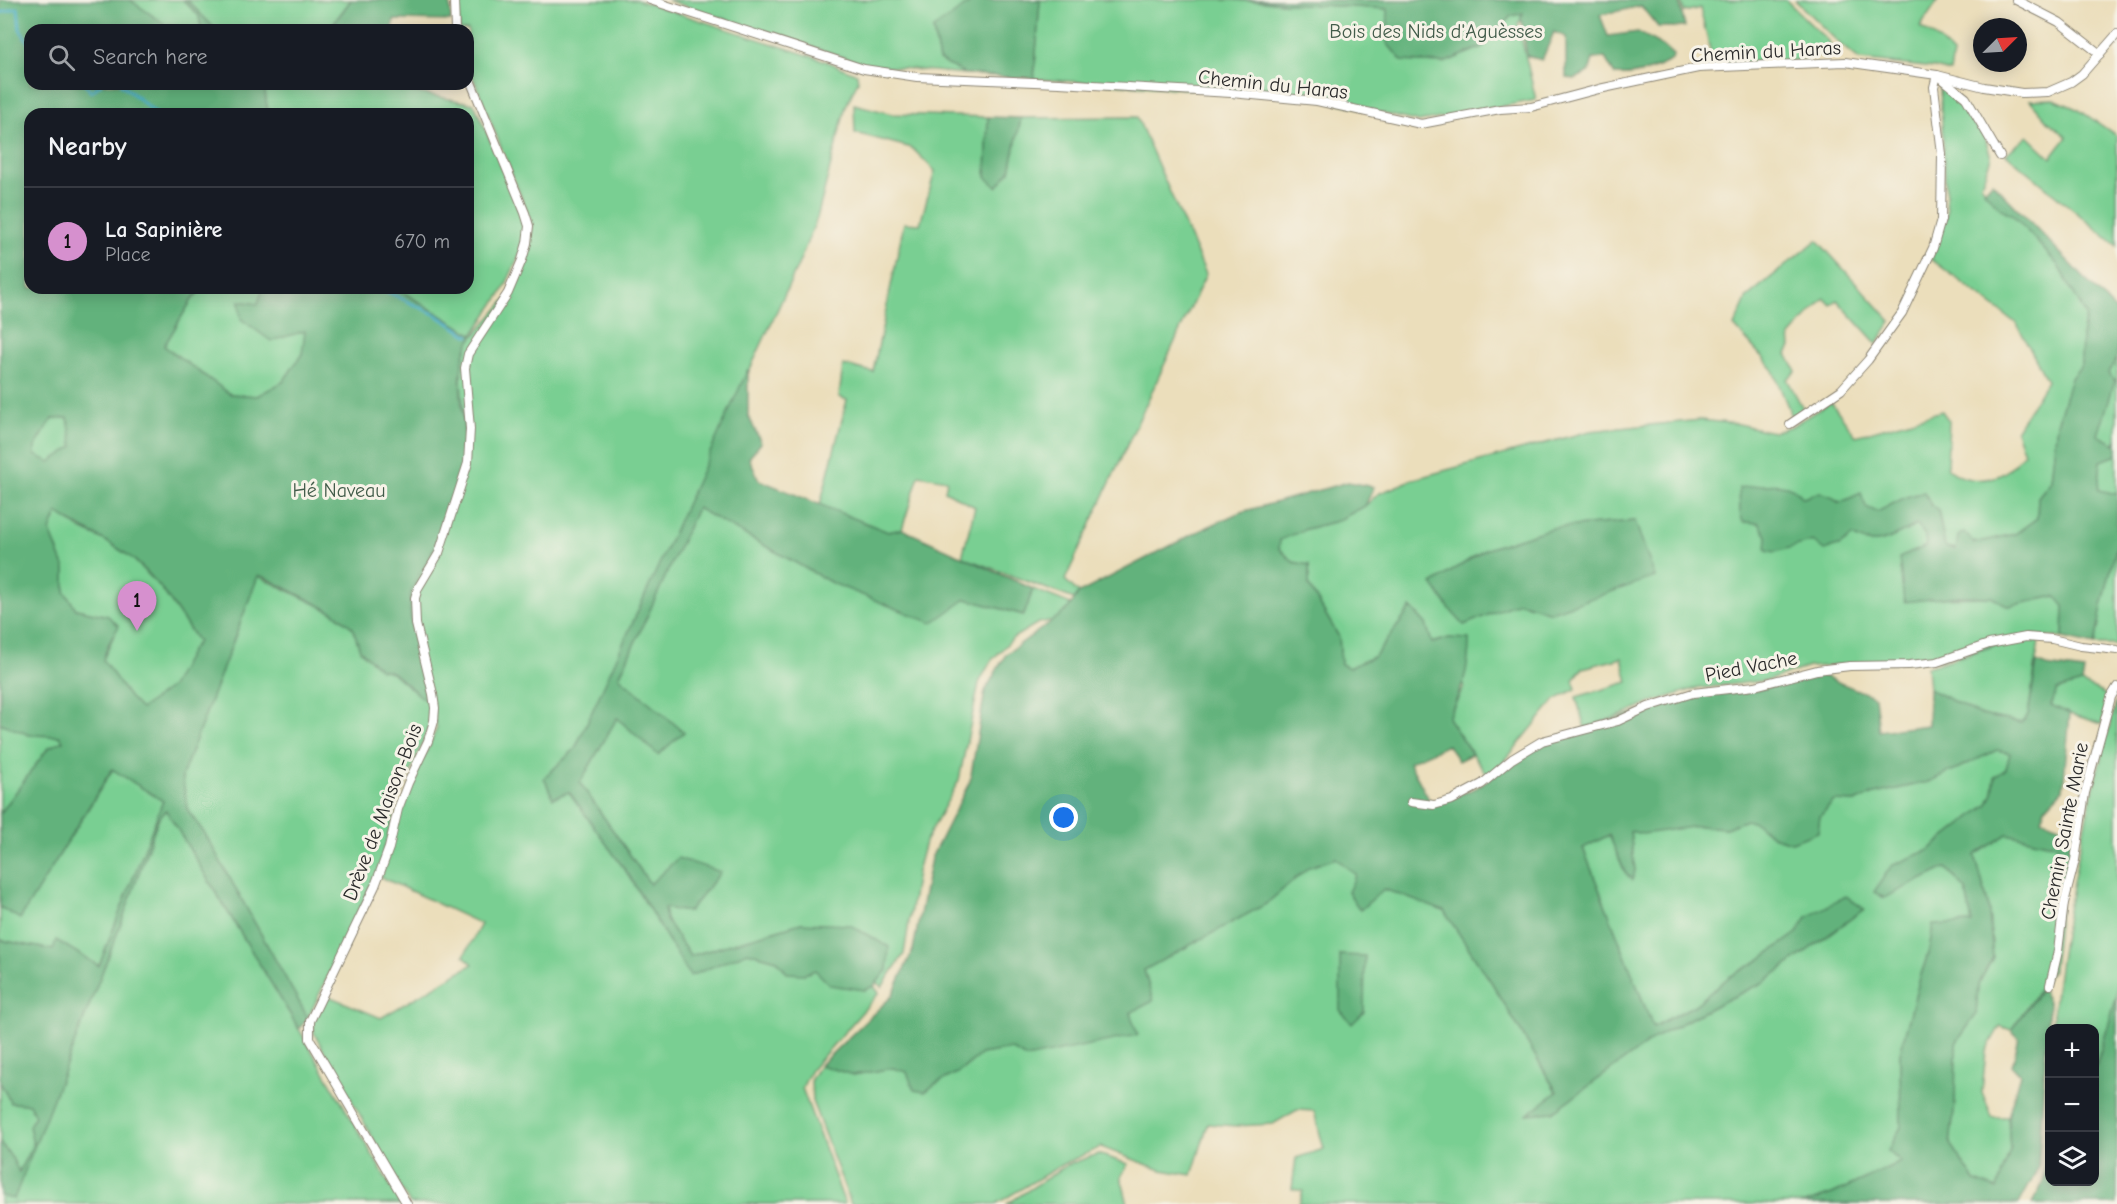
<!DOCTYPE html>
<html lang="en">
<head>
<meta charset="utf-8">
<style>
  body { margin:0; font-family:"Comic Neue",sans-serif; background:#20242c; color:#f1f3f6 }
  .controls { position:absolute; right:18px; bottom:18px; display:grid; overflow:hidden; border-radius:12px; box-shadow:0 3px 15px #0003 }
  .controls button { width:54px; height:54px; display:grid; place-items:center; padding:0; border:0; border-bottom:2px solid #363941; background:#171b24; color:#f1f3f6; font:30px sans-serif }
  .compass { position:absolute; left:1973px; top:18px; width:54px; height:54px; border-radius:50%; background:#171b24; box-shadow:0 3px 15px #0003; rotate:66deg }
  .you { position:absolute; left:1064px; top:818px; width:21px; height:21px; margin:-15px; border:4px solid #fff; border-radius:50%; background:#1a73e8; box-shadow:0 0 0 9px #1a73e833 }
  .badge { display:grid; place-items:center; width:39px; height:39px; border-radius:50%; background:#d690ce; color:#111; font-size:20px; font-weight:700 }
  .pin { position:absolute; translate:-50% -50px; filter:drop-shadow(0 2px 3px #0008) }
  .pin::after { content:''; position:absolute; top:32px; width:21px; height:18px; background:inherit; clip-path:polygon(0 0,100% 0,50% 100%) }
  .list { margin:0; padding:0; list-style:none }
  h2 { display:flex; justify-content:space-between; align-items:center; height:78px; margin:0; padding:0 24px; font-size:26px }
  h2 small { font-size:20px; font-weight:400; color:#9ea1a6 }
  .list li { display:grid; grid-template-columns:39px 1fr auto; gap:18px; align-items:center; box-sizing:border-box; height:108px; padding:0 24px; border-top:2px solid #363941 }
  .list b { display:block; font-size:22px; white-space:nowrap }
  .list p { margin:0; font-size:20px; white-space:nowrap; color:#9ea1a6 }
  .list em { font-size:20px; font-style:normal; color:#9ea1a6 }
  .icon { flex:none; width:33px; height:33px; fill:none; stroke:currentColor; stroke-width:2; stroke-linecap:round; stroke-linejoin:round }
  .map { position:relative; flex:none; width:2117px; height:1204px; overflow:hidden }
  .search { position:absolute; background:#171b24; box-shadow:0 3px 15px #0003; left:24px; top:24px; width:450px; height:66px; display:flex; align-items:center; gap:15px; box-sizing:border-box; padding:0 21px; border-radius:18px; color:#9ea1a6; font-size:22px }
  .panel { position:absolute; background:#171b24; box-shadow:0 3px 15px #0003; left:24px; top:108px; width:450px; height:186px; border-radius:18px }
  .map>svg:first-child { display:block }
</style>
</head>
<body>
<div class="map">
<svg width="2117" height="1204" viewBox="0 0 2117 1204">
  <rect width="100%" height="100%" fill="#f7f3e8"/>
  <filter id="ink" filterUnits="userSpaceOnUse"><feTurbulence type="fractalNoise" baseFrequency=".0167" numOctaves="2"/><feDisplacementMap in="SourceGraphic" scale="12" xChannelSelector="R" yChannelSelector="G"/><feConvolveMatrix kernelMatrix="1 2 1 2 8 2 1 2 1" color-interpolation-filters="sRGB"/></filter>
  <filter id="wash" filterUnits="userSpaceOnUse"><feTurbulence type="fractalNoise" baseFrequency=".008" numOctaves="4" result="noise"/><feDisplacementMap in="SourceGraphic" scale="24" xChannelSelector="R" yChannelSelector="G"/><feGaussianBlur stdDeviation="1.35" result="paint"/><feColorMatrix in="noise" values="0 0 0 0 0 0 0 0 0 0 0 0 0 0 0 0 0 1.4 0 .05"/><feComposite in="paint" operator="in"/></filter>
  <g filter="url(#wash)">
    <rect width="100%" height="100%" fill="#ebdebb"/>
    <!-- green -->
    <g fill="#79cf92" stroke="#527d5e" stroke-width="1.5" fill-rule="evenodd">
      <polygon points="130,0 183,0 199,16 201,29 166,25"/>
      <polygon points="187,0 351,0 328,30 216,30"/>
      <path d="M458 0H637L823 60 857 74 858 81 846 106 817 218 799 263 575 749 544 778 553 798 569 791 628 874 690 975 748 952 777 960 804 974 815 970 865 990 874 986 879 993 811 1070 802 1088 845 1204H410L314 1033V1021L326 995 381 1018 473 964 464 956 481 924 381 877 402 805 437 728 432 708 430 725 397 804 380 866 308 1018 205 834 188 811 182 776 258 576 332 612 353 628 360 650 380 669 392 672 410 688 430 697C422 670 403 613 413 585 417 576 425 567 429 558 443 531 462 479 465 449 468 414 454 380 466 345L508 297 530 251 532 224 468 65V30H459Z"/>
      <polygon points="667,0 974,0 933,30 939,60 965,74 868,65"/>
      <polygon points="1040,0 1235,0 1389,9 1387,43 1402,61 1444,63 1484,46 1511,16 1525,13 1518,24 1536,100 1419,122 1312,97 1034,79"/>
      <polygon points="1681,0 1786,0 1829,42 1835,51 1788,62 1713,62 1700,8 1684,12"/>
      <polygon points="1795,0 1936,0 1937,2 1920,27 1937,38 1953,54 1950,72 1935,68 1859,60 1840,44"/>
      <polygon points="264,84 390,84 395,88 474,104 519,206 524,231 521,252 503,291 473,335 396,288 468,288 468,114 272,114 267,108"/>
      <path d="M1940 87 1951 93 1985 138 1991 157 1981 185 2001 209 2013 215 2057 264 2086 315 2082 337 2081 366 2071 378 2057 424 2051 481 2038 497 2037 518 2015 534 1973 543 1957 549 1945 547 1938 510 1906 497 1878 512C1862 506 1843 507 1831 496L1759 523 1767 536 1794 546 1813 541 1839 546 1853 536C1876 551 1895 535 1917 525L1925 535 1935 598 1991 597 2009 606 2056 596 2064 606 2063 638 2032 635 1940 659 1809 667 1769 680 1694 689 1653 702 1630 712 1585 728 1576 697 1628 682 1622 658 1583 668 1573 680 1576 689 1555 700 1503 763 1487 776 1448 718 1464 687 1450 638 1432 643 1426 624 1411 608 1375 656 1348 668 1341 664 1339 637 1309 586V565L1293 562 1279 548V540L1306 529 1337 521 1365 506 1378 494 1414 479 1590 431 1700 420 1738 424 1773 432 1792 426 1831 402 1856 436 1942 411 1949 421 1947 467C1961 482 1986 483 2004 473 2011 468 2018 459 2024 453L2016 431 2047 381 2017 324 1931 259 1947 213ZM1635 521 1551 612 1519 602 1484 550 1552 528Z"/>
      <polygon points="2054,99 2079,110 2117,136 2117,246 2006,154 2028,136 2051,158 2067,137 2048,121 2030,100"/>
      <polygon points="854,104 892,114 988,117 986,177 1010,171 1021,118 1137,117 1206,274 1065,580 1079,593 1074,599 962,557 975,507 945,491 947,480 919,475 902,529 888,532 820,505 847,400 839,397 843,365 873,372 904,223 920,224 935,171 912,148 855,133"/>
      <polygon points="1817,240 1891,321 1877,344 1837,300 1831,305 1824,298 1790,336 1791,347 1787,354 1796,371 1787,379 1805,412 1793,419 1772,368 1734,326 1747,297"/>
      <polygon points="202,288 261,288 263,291 258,304 306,331 302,354 283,382 257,396 230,394 164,346 191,301"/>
      <polygon points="2117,358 2117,439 2115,444 2097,435 2115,381 2109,373"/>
      <polygon points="68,417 73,448 50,463 35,456 35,447 52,419"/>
      <polygon points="2117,455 2117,494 2098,490 2101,461"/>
      <polygon points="697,508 832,583 966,599 1024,615 1033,589 1071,604 1066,611 1054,620 1038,623 1013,638 991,661 979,683 959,780 925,842 917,872 904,954 882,987 877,982 887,970 801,923 690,956 666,920 664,907 688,912 721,872 650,884 580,783 617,718 683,732 619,677"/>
      <polygon points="57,513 81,529 106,541 131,557 161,588 199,643 192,649 172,687 141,710 129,697 103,660 118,626 108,616 76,609 65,592 65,569 50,531"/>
      <polygon points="2117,545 2117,645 2095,645 2102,606"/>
      <polygon points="2029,640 2039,641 2028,715 2022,723 1981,715 1929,689 1927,667 2000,644"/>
      <polygon points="2082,683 2108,696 2102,724 2070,714 2051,706 2057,690"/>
      <path d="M2117 700V996L2095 1070 2094 1028H2053V1014C2065 908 2087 803 2117 700Z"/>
      <polygon points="0,723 30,735 60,736 63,742 48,748 0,814"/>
      <polygon points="1997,750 2011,753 2006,769 1995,777 1993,793 1988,804 1929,850 1891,866 1884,897 1946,868 1966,890 1972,923 1933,926 1929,951 1920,978 1900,1053 1901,1127 1888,1151 1901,1162 1832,1194 1802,1204 1299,1204 1303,1191 1292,1189 1296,1158 1324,1149 1314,1111 1297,1110 1273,1124 1237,1126 1208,1124 1192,1175 1161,1170 1101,1147 1063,1164 996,1204 851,1204 812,1101 811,1079 820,1065 853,1075 893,1068 907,1072 925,1092 935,1084 959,1072 981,1054 1011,1049 1130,1013 1149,987 1144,970 1266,904 1309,867 1336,858 1356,875 1384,889 1444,911 1492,983 1557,1093 1530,1113 1553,1112 1656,1037 1710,1008 1764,982 1864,909 1854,902 1807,917 1797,933 1758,961 1729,977 1695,1005 1653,1027 1583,848 1609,835 1625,872 1635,871 1630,831 1699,826 1726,828 1746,820 1758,824 1772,836 1792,842 1817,832 1820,816 1834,801 1855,802 1874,794 1928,782"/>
      <polygon points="113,769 163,801 99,966 57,941 54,950 0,940 0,907 20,918"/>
      <polygon points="166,810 299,1029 401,1204 0,1204 0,1196 14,1198 122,921 158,819"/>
      <polygon points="2007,834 2074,849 2061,898 2053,969 2011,1030 2000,1026 1986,1051 1982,1092 1992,1117 2008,1117 2010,1150 1997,1189 1975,1181 1950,1144 1955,1102 1956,1043 1976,1015 1978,985 1993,957 1988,904 1975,855"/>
      <polygon points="0,1082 11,1103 30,1104 35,1116 29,1126 33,1144 18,1173 12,1158 0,1142"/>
      <polygon points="1098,1154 1128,1164 1121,1177 1128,1204 1007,1204 1067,1165"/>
    </g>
    <!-- forest -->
    <g fill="#62b27c" stroke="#466e54" stroke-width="1.5" fill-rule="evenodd">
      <path d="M0 0H130L166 25 201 29 199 16 183 0H187L216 30H30V84H264L267 108 272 114H30V288H202L191 301 164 346 230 394 257 396 283 382 302 354 305 331 271 341 241 319 239 301 258 304 262 291 261 288H396L473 335C446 380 473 422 462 470 455 499 443 529 430 556 423 572 410 584 410 602 410 639 425 670 431 705L392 672 380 669 360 650 353 628 333 612 264 577 258 576 182 776 188 811 205 834 308 1018 299 1029 166 810 158 819 122 921 14 1199 0 1196V1142L12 1158 19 1172 33 1144 29 1126 35 1116 29 1104 11 1103 0 1082V940L53 950 56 940 99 966 163 801 112 769 20 919 0 907V814L48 748 63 741 60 736 29 735 0 723ZM68 418 73 447 50 462 35 455V447L52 419ZM57 513C81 529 106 539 129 556 158 577 178 613 198 642L192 649 171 687 141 709 129 697 103 660 108 645 119 626 108 616 76 609 65 592V569L50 531Z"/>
      <polygon points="351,0 450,0 451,21 394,20 392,30 329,30"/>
      <polygon points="974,0 1040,0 1034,79 965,74 939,60 933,29"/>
      <path d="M1235 0H1679L1685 27H1658L1641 6 1600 15 1608 36 1638 32 1663 46 1673 55 1672 60C1654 70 1635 77 1615 75L1605 58 1593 59 1589 72 1575 79 1566 78V37L1554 32 1542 60 1527 56 1521 18 1523 13 1511 16 1484 46 1444 63 1402 61 1387 43 1388 9Z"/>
      <polygon points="988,117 1021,118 1010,171 997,187 986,177"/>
      <path d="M1992 182 2117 312V358L2109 373 2115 381 2098 435 2115 444 2117 439V455L2101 461 2098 490 2117 494V544L2102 606 2095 645 2063 638 2064 606 2055 596 2009 606 1991 597 1960 596 1904 602 1899 558 1926 546 1925 535 1917 525C1895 535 1876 551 1853 536L1839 546 1824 550 1813 541 1775 552 1766 550 1767 536 1759 523 1743 522 1740 513 1739 488C1759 486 1790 477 1803 498L1820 492 1831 496 1839 503 1861 493 1866 507 1877 512 1906 497 1924 492 1931 505 1938 510 1945 547 1956 549 1958 536 1964 532 1974 543 2015 534 2037 518 2038 497 2051 481 2057 424 2071 378 2081 366 2082 337 2086 315 2057 264 2013 215 2001 209 1984 191Z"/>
      <polygon points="748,369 748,415 761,443 749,458 759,480 888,532 902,529 1033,589 1024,615 966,599 932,623 832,583 697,508 619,677 684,732 658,755 617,718 580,783 650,884 678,858 721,872 688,912 664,908 666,920 690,956 801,923 850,925 889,947 887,970 874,986 865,990 830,985 815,970 804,974 787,973 777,960 748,952 690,976 628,874 569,792 553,798 544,778 575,749"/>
      <path d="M1348 482 1374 487 1365 506 1337 521 1306 529 1280 540 1279 548 1293 562 1309 565V586L1339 637 1341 664 1349 668 1375 656 1411 608 1426 624 1432 643 1449 638 1469 639C1469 672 1462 689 1448 718L1472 754 1458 761 1448 745 1409 762 1432 805 1476 788 1516 759 1547 741 1687 697 1714 694 1748 692 1821 675 1875 697 1879 731 1928 725 1929 689 1981 715 2022 723 2028 715 2037 662 2046 666 2084 671 2082 683 2057 690 2051 705 2070 714 2063 789 2045 808 2041 819 2075 832 2074 849 2007 834 1975 855 1988 904 1993 957 1978 985 1976 1015 1956 1043 1955 1102 1950 1144 1975 1181 1997 1189 2010 1150 2008 1117 2020 1074 2012 1065 2019 1038 2011 1030 2041 989 2049 1003 2038 1169 2019 1204H1802L1832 1194 1901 1162 1888 1151 1901 1127 1900 1053 1920 978 1929 951 1933 925 1972 923 1966 890 1946 868 1884 898 1874 892 1891 866 1929 850 1988 804 1993 793 1995 777 2006 769 2010 753 1997 750 1928 782 1874 794 1855 802 1834 801 1820 816 1818 832 1792 842 1772 836 1758 824 1746 820 1726 828 1699 826 1642 834 1630 831 1635 871 1632 880 1625 872 1609 835 1583 848 1653 1027 1695 1005 1729 977 1758 961 1797 933 1807 917 1846 896 1864 909 1764 982 1710 1008 1656 1037 1553 1112 1528 1114 1557 1092 1492 983 1444 911 1384 889 1360 910 1348 892 1356 875 1336 858 1309 867 1266 904 1144 970 1153 1001 1130 1013 1138 1035 1026 1058 1011 1049 981 1054 959 1072 935 1084 925 1092 914 1090 907 1072 893 1068 853 1075 820 1065 892 996 913 950 931 858 970 781 985 691 1006 654 1066 611 1079 593 1197 532 1238 513Z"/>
      <polygon points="1635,521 1655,577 1551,612 1519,602 1464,625 1452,612 1432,584 1484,550 1552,528"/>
      <polygon points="1340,955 1365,956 1364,1012 1352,1024 1340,1010"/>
      <polygon points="2117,996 2117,1204 2033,1204 2044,1179 2049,1116 2050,1182 2094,1182 2095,1070"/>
    </g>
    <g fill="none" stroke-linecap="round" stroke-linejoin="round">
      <!-- stream -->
      <g stroke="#48aec7" stroke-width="3">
        <polyline points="0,13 18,8 20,29 30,45"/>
        <polyline points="85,84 91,92 101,84"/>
        <polyline points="121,84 157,114"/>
        <polyline points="353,288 374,289 390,293 436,315 469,336"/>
      </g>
    </g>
  </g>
  <g filter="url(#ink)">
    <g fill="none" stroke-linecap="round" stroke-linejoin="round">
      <!-- minor casing -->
      <g stroke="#8b8473" stroke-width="10">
        <g id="minor">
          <polyline points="454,0 455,30"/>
          <polyline points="650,0 864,69 917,77 1059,83 1231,93 1317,101 1421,124 1500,109 1531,107 1599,89 1698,68 1845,62 1937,75 1984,87 2022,93 2048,92 2071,82 2082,74 2117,34"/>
          <polyline points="2016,0 2059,22 2100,54"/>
          <polyline points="1940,77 1966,98 2000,156"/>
          <polyline points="1790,424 1841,390 1868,360 1902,313 1933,248 1941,220 1942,154 1934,87 1937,75"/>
          <polyline points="1411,802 1434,805 1452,800 1482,784 1512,759 1542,741 1618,721 1648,707 1693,693 1755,686 1817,670 1850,666 1909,665 1937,662 1989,644 2026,637 2052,639 2081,646 2117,650"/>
          <polyline points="2050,985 2058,951 2064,903 2075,860 2085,793 2111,697 2117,687"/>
          <polyline points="407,1204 310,1039 310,1021 375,886 389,848 398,809 408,783 428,741 434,721 435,708 433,694 416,624 415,598 418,588 439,553 468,463 470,429 465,368 468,354 508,293 522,260 527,243 529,226 525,213 468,75"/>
        </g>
      </g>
      <!-- minor -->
      <use href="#minor" stroke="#fff" stroke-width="8"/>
    </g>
  </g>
  <g text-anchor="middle" stroke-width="6" stroke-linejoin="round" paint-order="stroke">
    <!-- park labels -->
    <g font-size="20" fill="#425c4a" stroke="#f7f3e8">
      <text x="1436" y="38">Bois des Nids d'Aguèsses</text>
      <text x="339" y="497">Hé Naveau</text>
    </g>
    <!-- street labels -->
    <g font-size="20" fill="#2b2b2b" stroke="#f7f3e8">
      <text transform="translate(1766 51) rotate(-3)" y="7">Chemin du Haras</text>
      <text transform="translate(1273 84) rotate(6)" y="7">Chemin du Haras</text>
      <text transform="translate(1751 666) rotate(-11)" y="7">Pied Vache</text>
      <text transform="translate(382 812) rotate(-69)" y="7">Drève de Maison-Bois</text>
      <text transform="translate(2064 831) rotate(-79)" y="7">Chemin Sainte Marie</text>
    </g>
  </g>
</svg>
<div class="controls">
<button>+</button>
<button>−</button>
<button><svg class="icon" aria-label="layers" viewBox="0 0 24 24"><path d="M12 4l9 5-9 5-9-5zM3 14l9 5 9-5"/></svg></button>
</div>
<svg class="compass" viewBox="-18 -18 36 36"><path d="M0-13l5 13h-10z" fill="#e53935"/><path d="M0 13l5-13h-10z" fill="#9ea1a6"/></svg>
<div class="you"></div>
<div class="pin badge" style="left:137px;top:631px">1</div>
<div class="search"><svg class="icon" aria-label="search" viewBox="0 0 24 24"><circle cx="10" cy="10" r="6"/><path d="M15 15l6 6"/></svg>Search here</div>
<section class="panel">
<h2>Nearby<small></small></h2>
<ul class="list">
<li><span class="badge">1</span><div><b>La Sapinière</b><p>Place</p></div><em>670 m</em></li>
</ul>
</section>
</div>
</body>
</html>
